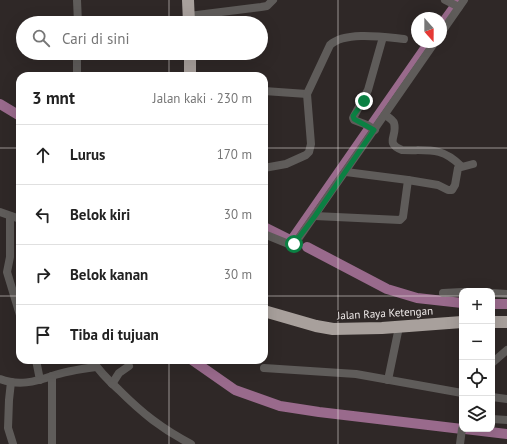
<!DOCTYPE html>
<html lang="id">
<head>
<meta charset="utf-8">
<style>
  body { margin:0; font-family:"PT Sans",sans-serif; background:#f6f6f6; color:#222 }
  .controls { position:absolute; right:12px; bottom:12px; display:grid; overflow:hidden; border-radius:8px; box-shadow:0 4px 16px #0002 }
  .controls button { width:36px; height:36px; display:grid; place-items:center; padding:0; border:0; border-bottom:1px solid #e0e0e0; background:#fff; color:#222; font:20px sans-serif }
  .compass { position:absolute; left:411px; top:12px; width:36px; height:36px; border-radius:50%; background:#fff; box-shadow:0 4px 16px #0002; rotate:159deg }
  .stop { position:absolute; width:12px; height:12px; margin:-9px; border:3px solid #0b8043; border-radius:50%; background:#fff }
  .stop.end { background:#0b8043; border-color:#fff; box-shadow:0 1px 4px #0008 }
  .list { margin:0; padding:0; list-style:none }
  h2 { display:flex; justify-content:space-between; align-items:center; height:52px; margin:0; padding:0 16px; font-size:17px }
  h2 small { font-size:13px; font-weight:400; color:#767676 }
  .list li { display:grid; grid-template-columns:26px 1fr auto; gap:12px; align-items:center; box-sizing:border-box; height:60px; padding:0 16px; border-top:1px solid #e0e0e0 }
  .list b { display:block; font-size:15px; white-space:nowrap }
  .list em { font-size:13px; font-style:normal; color:#767676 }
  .icon { flex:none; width:22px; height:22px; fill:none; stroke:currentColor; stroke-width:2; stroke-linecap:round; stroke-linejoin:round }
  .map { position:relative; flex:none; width:507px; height:444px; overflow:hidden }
  .search { position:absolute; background:#fff; box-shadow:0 4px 16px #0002; left:16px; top:16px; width:252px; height:44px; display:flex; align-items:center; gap:10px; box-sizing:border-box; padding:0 14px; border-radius:22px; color:#767676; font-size:15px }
  .panel { position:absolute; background:#fff; box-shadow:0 4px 16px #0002; left:16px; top:72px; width:252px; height:292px; border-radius:12px }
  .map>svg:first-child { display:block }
</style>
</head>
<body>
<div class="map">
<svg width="507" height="444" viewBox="0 0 507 444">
  <rect width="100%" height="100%" fill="#2f2827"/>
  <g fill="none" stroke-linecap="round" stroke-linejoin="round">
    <!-- canal -->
    <g stroke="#996a8c" stroke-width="6">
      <polyline points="441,22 457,0"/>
      <polyline points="290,239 427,42"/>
    </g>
    <!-- river -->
    <g stroke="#996a8c" stroke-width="10">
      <polyline points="0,104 20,116"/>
      <polyline points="264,227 292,241"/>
      <polyline points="307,247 387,289 417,298 462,303"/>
      <polyline points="492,304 507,304"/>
      <polyline points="192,360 235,390 280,406 319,412 462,429"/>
      <polyline points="465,429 507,434"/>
    </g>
    <!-- minor -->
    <g stroke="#5f5c5a" stroke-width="8">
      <polyline points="77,0 78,23"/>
      <polyline points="445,0 459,7"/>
      <polyline points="189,16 261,7 267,6 273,0"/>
      <polyline points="441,33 464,0"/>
      <polyline points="77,76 77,53"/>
      <polyline points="264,91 307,94"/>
      <path d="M385 115C388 117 393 120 394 123 398 136 384 143 402 150 428 151 441 146 461 166"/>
      <polyline points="375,130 367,125 354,120 353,118 368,90 383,37"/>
      <path d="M264 168 286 164 306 155 309 152 311 144 307 94 330 45C345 31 384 37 404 39"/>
      <polyline points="346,172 408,180"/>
      <polyline points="0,212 20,219"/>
      <polyline points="10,216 10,257 7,272 20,315"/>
      <polyline points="315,216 400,220 403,217 408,180 438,185 448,190 452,190 455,185 458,168 473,164"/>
      <polyline points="264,234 291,245 296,242 435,42"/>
      <polyline points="443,293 462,292"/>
      <polyline points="492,293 507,294"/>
      <polyline points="36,360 40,380"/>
      <path d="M92 360C99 371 109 381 119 390 142 413 162 429 191 444"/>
      <polyline points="492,363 507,350"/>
      <polyline points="264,368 356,374 462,393"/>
      <path d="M0 379C18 386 35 382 52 376 66 371 81 369 96 367"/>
      <polyline points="388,380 399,327"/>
      <polyline points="11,382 9,400 8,428 13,444"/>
      <polyline points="112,384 119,373 129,366"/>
      <polyline points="492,397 507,399"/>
      <polyline points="492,419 507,420"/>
      <polyline points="52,444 52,376"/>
      <polyline points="460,444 462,429"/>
    </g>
    <!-- highway -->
    <g stroke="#a8a09c" stroke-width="12">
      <polyline points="188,0 189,23"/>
      <polyline points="190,53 190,76"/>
      <polyline points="264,311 316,326 333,329 382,328 462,322"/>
      <polyline points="492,322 507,322"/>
    </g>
  </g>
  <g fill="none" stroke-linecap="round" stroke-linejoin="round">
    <!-- route -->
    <polyline stroke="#0b8043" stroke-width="5" points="294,244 315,216 374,130 354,119 353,116 364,101"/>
  </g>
  <!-- grid -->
  <path fill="none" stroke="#f0ebea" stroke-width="1" stroke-opacity="0.55" d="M169 0V23M338 0V444M169 53V76M0 148H20M264 148H507M0 296H20M264 296H462M492 296H507M169 360V444"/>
  <g text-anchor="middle" stroke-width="3" stroke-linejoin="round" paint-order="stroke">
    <!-- street labels -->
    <g font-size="11" fill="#f0ebea" stroke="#2f2827">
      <text transform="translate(385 313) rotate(-3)" y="4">Jalan Raya Ketengan</text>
    </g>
  </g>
</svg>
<div class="controls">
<button>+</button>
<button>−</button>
<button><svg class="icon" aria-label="locate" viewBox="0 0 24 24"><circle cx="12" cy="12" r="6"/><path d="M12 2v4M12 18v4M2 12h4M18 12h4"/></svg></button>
<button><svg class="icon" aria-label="layers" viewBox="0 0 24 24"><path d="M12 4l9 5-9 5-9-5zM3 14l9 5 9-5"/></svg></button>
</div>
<svg class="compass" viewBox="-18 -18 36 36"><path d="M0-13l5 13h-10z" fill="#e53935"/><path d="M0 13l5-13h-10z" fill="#767676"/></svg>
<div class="stop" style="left:294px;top:244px"></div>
<div class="stop end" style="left:364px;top:101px"></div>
<div class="search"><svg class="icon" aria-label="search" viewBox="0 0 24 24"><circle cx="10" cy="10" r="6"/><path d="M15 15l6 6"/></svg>Cari di sini</div>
<section class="panel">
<h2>3 mnt<small>Jalan kaki · 230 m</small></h2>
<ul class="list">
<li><svg class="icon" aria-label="ahead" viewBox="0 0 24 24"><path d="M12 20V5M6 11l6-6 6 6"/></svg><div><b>Lurus</b></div><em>170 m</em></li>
<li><svg class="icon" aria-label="left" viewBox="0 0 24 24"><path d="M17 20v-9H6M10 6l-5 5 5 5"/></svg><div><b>Belok kiri</b></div><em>30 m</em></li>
<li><svg class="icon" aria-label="right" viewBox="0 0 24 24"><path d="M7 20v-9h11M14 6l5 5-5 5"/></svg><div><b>Belok kanan</b></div><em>30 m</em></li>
<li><svg class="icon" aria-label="arrive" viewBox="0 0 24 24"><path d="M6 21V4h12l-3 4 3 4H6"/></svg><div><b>Tiba di tujuan</b></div></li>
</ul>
</section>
</div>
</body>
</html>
